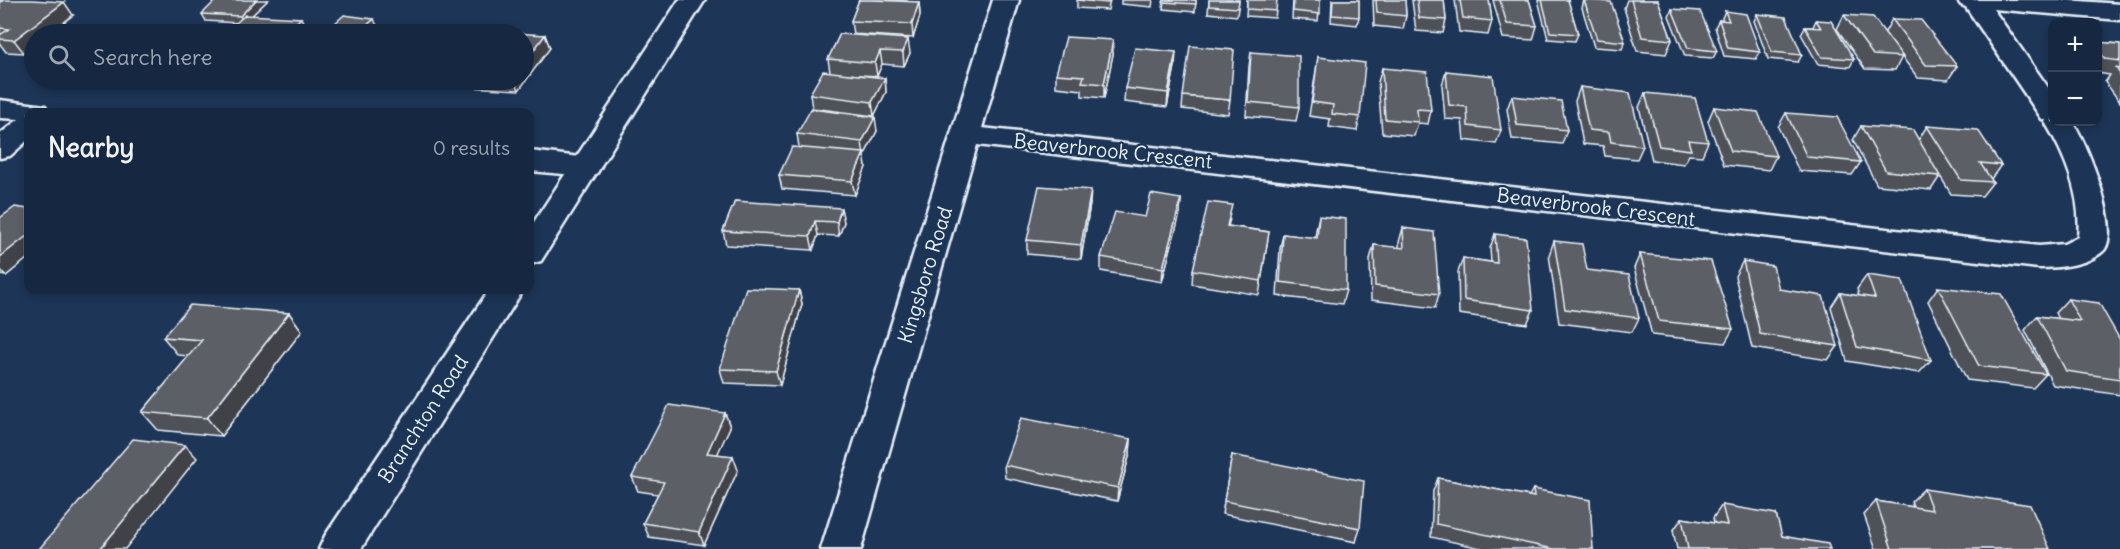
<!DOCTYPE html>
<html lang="en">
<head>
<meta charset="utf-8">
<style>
  body { margin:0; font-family:Delius,sans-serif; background:#23344c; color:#f1f3f6 }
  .controls { position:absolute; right:18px; top:18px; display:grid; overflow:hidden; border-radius:12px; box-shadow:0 3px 9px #0003 }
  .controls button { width:54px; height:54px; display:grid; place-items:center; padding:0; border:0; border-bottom:2px solid #35445a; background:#162841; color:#f1f3f6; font:30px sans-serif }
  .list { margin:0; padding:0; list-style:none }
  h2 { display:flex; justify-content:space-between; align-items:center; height:78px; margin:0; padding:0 24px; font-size:26px }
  h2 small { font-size:20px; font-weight:400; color:#9ea6b1 }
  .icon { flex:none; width:33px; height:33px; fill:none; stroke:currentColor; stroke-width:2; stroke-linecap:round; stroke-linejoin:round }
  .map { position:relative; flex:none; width:2120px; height:549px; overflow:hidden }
  .search { position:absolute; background:#162841; box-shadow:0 3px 9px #0003; left:24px; top:24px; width:510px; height:66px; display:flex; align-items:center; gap:15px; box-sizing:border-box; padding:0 21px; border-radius:33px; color:#9ea6b1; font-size:22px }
  .panel { position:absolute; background:#162841; box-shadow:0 3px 9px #0003; left:24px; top:108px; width:510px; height:186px; border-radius:12px }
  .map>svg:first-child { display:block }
</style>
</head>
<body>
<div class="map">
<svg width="2120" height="549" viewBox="0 0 2120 549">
  <rect width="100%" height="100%" fill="#1d3557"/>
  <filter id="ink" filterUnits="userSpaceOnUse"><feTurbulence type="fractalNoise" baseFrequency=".0167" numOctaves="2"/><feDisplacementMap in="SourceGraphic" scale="12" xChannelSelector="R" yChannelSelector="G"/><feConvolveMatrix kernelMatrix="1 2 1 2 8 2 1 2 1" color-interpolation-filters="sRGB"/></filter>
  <g filter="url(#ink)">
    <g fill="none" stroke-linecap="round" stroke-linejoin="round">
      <!-- minor casing -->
      <g stroke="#e8f1f8" stroke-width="5">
        <g id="minor">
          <path d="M993 0H1019L982 128 2039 246 2064 244 2078 237C2082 197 2065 155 2045 122L2046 120 2042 119 1966 7 1961 5 1957 0H2066L2120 4V20L1993 9 2052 93V122H2073C2087 144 2120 225 2105 249 2091 265 2059 268 2039 268L977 145 861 549H821Z"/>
          <polygon points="0,100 45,106 49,112 28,112 28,140 10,156 0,158 0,134 19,119 0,118"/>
          <polygon points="530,151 597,159 601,166 597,173 586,176 530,171"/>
        </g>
      </g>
      <!-- major casing -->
      <g stroke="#e8f1f8" stroke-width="5">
        <g id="major">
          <polygon points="679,0 705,0 541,261 530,264 530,228"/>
          <polygon points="489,290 523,290 361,549 319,549 325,536"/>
        </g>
      </g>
      <!-- minor -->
      <use href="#minor" fill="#1d3557" fill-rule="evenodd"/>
      <!-- major -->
      <use href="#major" fill="#1d3557" fill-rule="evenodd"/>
    </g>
    <!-- wall -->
    <g fill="#4f5158" stroke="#e8f1f8" stroke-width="1.5">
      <polygon points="0,0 73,15 34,34 34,46 24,53 6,52 0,44"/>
      <polygon points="268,0 252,15 308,31 304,34 224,34 237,23 206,21 202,14"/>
      <polygon points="859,0 907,0 906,2 919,2 920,16 913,38 853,34 851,21"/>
      <polygon points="1077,0 1110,0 1108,10 1077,8"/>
      <polygon points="1121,0 1153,0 1152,7 1121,4"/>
      <polygon points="1164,0 1196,0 1195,12 1163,9"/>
      <polygon points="1209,0 1239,0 1237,16 1208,13"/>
      <polygon points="1247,0 1276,11 1275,18 1246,16"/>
      <polygon points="1293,0 1320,0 1318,21 1292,19"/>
      <polygon points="1332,0 1359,0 1359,17 1357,25 1331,22"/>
      <polygon points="1373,0 1405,0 1406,16 1403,29 1374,26"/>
      <polygon points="1412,0 1444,0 1446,20 1443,33 1416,31"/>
      <polygon points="1455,0 1489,0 1492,21 1488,35 1459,32"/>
      <polygon points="1493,0 1529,0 1537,26 1533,40 1503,38"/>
      <polygon points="1538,0 1568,0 1578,34 1575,41 1548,39"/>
      <polygon points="1584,0 1625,42 1622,49 1594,47 1582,8"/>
      <polygon points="1627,0 1658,0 1672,40 1666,54 1637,51 1624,8"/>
      <polygon points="1672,9 1717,51 1713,58 1685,56 1669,16"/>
      <polygon points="1725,11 1760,52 1756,59 1724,56 1715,27 1719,20 1723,20 1722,18"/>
      <polygon points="1757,14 1802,55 1798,62 1768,59 1754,21"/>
      <polygon points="1844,15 1885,32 1892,19 1957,66 1948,80 1918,78 1902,57 1895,70 1865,69 1837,29"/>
      <polygon points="1816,20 1854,59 1850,67 1818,64 1801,34 1805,27 1813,27"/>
      <polygon points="840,34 910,53 904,66 882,64 877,76 843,74 885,78 886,92 874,116 812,108 810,94 830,72 828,59"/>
      <polygon points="545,35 550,48 519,90 470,87 467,80 524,80"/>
      <polygon points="2097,42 2120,44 2120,102 2105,82 2110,75 2097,73"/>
      <polygon points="1251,52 1299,107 1296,121 1246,116 1249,66"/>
      <polygon points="1113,54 1104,98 1082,96 1082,90 1056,87 1056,74"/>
      <polygon points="1318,57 1360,117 1357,131 1329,127 1330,119 1309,116"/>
      <polygon points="1175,66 1167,107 1124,102 1125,88"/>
      <polygon points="1382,68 1431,110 1428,124 1418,123 1414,136 1382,133 1378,82"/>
      <polygon points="1446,71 1501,130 1496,144 1464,140 1462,120 1445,119 1442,85"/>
      <polygon points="1580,87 1643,146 1637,159 1605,156 1603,146 1583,144 1575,101"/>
      <polygon points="1645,93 1708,142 1702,156 1689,155 1684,164 1652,160 1639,107"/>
      <polygon points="1183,96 1230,100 1228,114 1182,109"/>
      <polygon points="1512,96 1567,130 1562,144 1512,139 1507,109"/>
      <polygon points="1714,107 1776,156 1769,170 1724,165 1708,121"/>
      <polygon points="1786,113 1861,162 1852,175 1799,171 1778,127"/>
      <polygon points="1861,126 1919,139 1927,126 2001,165 1991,179 1990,179 1993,182 1982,196 1951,194 1940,176 1931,190 1877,185 1853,140"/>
      <polygon points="877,131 864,156 866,167 855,195 782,189 779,175 799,147 797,134"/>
      <polygon points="1181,199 1180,213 1162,282 1101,271 1101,257 1145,217"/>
      <polygon points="735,201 844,222 839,236 818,235 813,250 726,245 723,231"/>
      <polygon points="1090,204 1081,259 1027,254 1027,240"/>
      <polygon points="28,209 28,258 6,276 0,275 0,218"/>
      <polygon points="1319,216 1346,290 1342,304 1277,296 1280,248 1283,234 1315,238 1316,230"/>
      <polygon points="1230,219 1228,226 1269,232 1259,295 1192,284 1193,270"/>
      <polygon points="1403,228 1439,294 1435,308 1371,300 1370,259 1374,245 1399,248 1399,242"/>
      <polygon points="1495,234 1533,310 1527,324 1459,314 1458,272 1463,258 1491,262 1490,248"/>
      <polygon points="1554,241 1587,270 1639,318 1632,332 1559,323 1549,255"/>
      <polygon points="1640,254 1733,329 1725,343 1652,335 1634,268"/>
      <polygon points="1743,261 1779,289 1838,346 1828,360 1752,348 1735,276"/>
      <polygon points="1867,275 1931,360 1919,373 1847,361 1831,307 1840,293 1859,296 1857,289"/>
      <polygon points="1938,287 2046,374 2033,388 1967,380 1928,301"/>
      <polygon points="799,290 802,304 780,385 724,383 720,369"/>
      <polygon points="2068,299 2120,340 2120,395 2053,385 2025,330 2037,316 2058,319 2055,313"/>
      <polygon points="289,313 302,331 221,436 158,430 142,412 189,356 178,355 163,337"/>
      <polygon points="725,413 730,427 717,454 738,470 704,545 649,537 643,523 658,494 638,491 632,477"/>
      <polygon points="1131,439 1130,453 1117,501 1005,478 1004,465"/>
      <polygon points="1232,455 1360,528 1356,542 1222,514"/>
      <polygon points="1438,478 1529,496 1533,489 1593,549 1485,549 1431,537 1433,491"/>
      <polygon points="1924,489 2050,549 1876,549 1864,515 1876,501 1913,507 1911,502"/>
      <polygon points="1722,505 1782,536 1830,549 1677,549 1673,531 1682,518 1714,523 1713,518"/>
    </g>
    <!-- shaded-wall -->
    <g fill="#404247" stroke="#e8f1f8" stroke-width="1.5">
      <polygon points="256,0 268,0 244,23 240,16"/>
      <polygon points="64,2 73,15 49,34 34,34 34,46 24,53 14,40"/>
      <polygon points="919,2 920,16 913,38 912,24"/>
      <polygon points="301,18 308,31 304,34 284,34"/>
      <polygon points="374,19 377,26 368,34 357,34"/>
      <polygon points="545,35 550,48 519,90 515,80 524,80 524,63"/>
      <polygon points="908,39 910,53 904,66 903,52"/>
      <polygon points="1113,40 1113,54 1104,98 1104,84"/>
      <polygon points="880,51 882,64 877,76 875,63"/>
      <polygon points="1176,52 1175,66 1167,107 1168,93"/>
      <polygon points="885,78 886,92 874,116 872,102"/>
      <polygon points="875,117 877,131 864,156 862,142"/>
      <polygon points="864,153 866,167 855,195 852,181"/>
      <polygon points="1091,190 1090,204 1081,259 1081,245"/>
      <polygon points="1181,199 1180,213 1162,282 1163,268"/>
      <polygon points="841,208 844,222 839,236 837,222"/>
      <polygon points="815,221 818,235 813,250 810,236"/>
      <polygon points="28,235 28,258 6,276 0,269 0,257"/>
      <polygon points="799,290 802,304 780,385 776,371"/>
      <polygon points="289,313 302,331 221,436 207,418"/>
      <polygon points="725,413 730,427 712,466 707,453"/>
      <polygon points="1131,439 1130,453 1117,501 1118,488"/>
      <polygon points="185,445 197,458 125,549 100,549"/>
      <polygon points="733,456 738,470 704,545 699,532"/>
    </g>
    <!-- building -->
    <g fill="#5c5e66" stroke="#e8f1f8" stroke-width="1.5">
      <polygon points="4,0 32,0 64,2 14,40 0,39 0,35 9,29 0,28 0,3"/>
      <polygon points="216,0 256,0 240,16 202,14"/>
      <polygon points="859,0 873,0 919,2 912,24 851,21"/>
      <polygon points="1077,0 1109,0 1108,3"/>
      <polygon points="1164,0 1196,0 1196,4 1163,2"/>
      <polygon points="1209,0 1239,0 1238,8 1209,6"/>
      <polygon points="1247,0 1277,0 1276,11 1247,9"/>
      <polygon points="1294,0 1320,0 1320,14 1293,11"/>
      <polygon points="1333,0 1359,0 1359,17 1332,15"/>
      <polygon points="1376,0 1405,0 1406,16 1377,13"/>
      <polygon points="1417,0 1444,0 1446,20 1419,18"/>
      <polygon points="1460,0 1489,0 1492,21 1463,18"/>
      <polygon points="1500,0 1529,0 1537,26 1507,24"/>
      <polygon points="1542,0 1568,0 1578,34 1550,32"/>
      <polygon points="1584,0 1611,2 1625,42 1597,39"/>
      <polygon points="1631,0 1658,0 1672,40 1642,37"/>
      <polygon points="1672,9 1700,11 1717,51 1688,48"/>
      <polygon points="1725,11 1746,14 1760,52 1728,48 1719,20 1729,21"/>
      <polygon points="1757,14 1786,17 1802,55 1772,52"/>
      <polygon points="245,15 301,18 284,34 224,34"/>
      <polygon points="344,15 374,19 357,34 323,34"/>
      <polygon points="1844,15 1873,17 1903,57 1873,55"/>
      <polygon points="1892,19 1921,20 1957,66 1926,65"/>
      <polygon points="1816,20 1831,21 1854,59 1822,57 1805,27 1821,28"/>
      <polygon points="497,32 545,35 524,63 524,34 495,34"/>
      <polygon points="840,34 908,39 903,52 880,51 875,63 828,59"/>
      <polygon points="1066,37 1113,40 1104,84 1082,82 1084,76 1056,74"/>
      <polygon points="2097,42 2120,44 2120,61 2105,59 2097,48"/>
      <polygon points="1190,46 1234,50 1230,100 1183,96"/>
      <polygon points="1135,48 1176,52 1168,93 1125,88"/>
      <polygon points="1251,52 1299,56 1299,107 1248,102"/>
      <polygon points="1318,57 1365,63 1360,117 1332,114 1333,105 1312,102"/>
      <polygon points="1382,68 1427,72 1431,110 1417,109 1418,122 1385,119"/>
      <polygon points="2116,68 2120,69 2120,74"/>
      <polygon points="823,71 885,78 872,102 810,94"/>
      <polygon points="1446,71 1493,76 1501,130 1468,126 1467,107 1449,105"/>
      <polygon points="1580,87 1630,93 1643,146 1611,142 1609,132 1589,130"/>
      <polygon points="1645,93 1695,98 1708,142 1688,140 1691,150 1659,146"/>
      <polygon points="1512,96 1561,101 1567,130 1517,125"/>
      <polygon points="1714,107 1758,112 1776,156 1731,151"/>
      <polygon points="811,109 875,117 862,142 797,134"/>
      <polygon points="1786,113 1837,117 1861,162 1807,157"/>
      <polygon points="1861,126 1913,130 1940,176 1886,171"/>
      <polygon points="1927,126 1978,130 2001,165 1980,163 1993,182 1961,180"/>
      <polygon points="792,147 864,153 852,181 779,175"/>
      <polygon points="1039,186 1091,190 1081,245 1027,240"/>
      <polygon points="1151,194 1181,199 1163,268 1101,257 1115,212 1145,217"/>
      <polygon points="735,201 841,208 837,222 815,221 810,236 723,231"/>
      <polygon points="1208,202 1232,205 1227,226 1269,232 1261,281 1193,270"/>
      <polygon points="15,207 28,209 28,235 0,257 0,218"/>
      <polygon points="1319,216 1346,219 1346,290 1280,282 1283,234 1317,238"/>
      <polygon points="1403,228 1434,232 1439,294 1375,286 1374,245 1404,248"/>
      <polygon points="1495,234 1526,238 1533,310 1464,300 1463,258 1497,263"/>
      <polygon points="1554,241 1582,244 1587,270 1629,275 1639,318 1565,309"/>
      <polygon points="1640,254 1711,261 1733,329 1659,321"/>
      <polygon points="1743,261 1773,266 1779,289 1823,296 1838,346 1760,334"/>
      <polygon points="1867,275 1902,280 1931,360 1857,347 1840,293 1875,298"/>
      <polygon points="1938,287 2001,294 2046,374 1979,366"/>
      <polygon points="746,288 799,290 776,371 720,369"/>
      <polygon points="2068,299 2099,303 2120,340 2120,379 2066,371 2037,316 2080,321"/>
      <polygon points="190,305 289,313 207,418 142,412 202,340 163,337"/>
      <polygon points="669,405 725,413 707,453 733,456 699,532 643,523 664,482 632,477"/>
      <polygon points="1021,418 1131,439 1118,488 1004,465"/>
      <polygon points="133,439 185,445 100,549 39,549"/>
      <polygon points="1232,455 1364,481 1360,528 1224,501"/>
      <polygon points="1438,478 1534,497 1533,489 1590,500 1593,549 1554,549 1436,524"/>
      <polygon points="1924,489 2030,505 2050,549 1892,549 1876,501 1932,510"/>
      <polygon points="1722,505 1776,514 1782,536 1828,544 1830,549 1688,549 1682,518 1727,525"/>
    </g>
  </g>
  <g text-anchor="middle" stroke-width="4.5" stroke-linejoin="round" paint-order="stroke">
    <!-- street labels -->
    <g font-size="20" fill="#e8f1f8" stroke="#1d3557">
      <text transform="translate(1113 151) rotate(6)" y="7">Beaverbrook Crescent</text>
      <text transform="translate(1596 207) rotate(7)" y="7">Beaverbrook Crescent</text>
      <text transform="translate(925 275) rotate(-73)" y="7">Kingsboro Road</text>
      <text transform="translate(423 419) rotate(-57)" y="7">Branchton Road</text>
    </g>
  </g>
</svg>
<div class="controls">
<button>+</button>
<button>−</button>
</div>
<div class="search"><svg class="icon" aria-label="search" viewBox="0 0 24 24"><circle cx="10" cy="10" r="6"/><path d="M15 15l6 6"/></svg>Search here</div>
<section class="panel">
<h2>Nearby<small>0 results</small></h2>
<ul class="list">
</ul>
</section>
</div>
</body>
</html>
